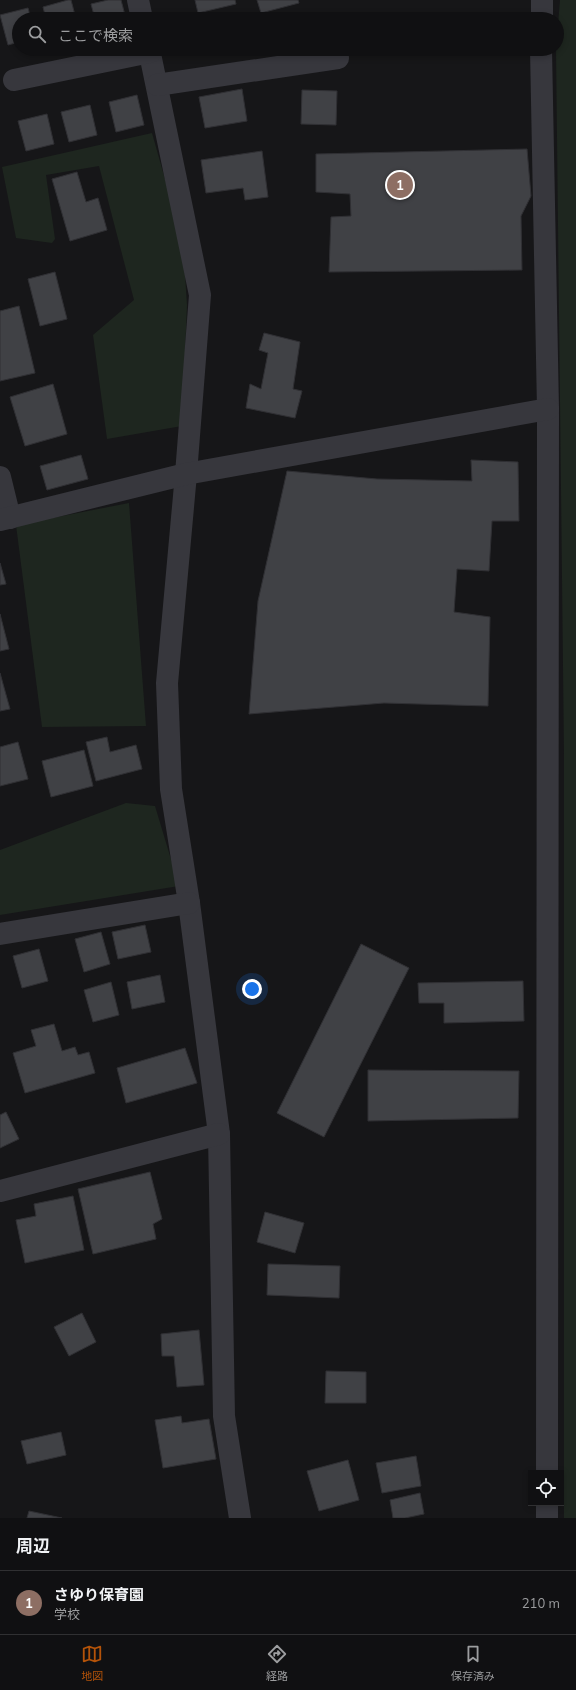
<!DOCTYPE html>
<html lang="ja">
<head>
<meta charset="utf-8">
<style>
  body { margin:0; font-family:Mulish,"Noto Sans JP",sans-serif; background:#19191b; color:#f1f3f6 }
  .controls { position:absolute; right:12px; bottom:12px; display:grid; overflow:hidden; border-radius:0px; box-shadow:0 2px 6px #0003 }
  .controls button { width:36px; height:36px; display:grid; place-items:center; padding:0; border:0; border-bottom:1px solid #303032; background:#101012; color:#f1f3f6; font:20px sans-serif }
  .you { position:absolute; left:252px; top:989px; width:14px; height:14px; margin:-10px; border:3px solid #fff; border-radius:50%; background:#1a73e8; box-shadow:0 0 0 6px #1a73e833 }
  .badge { display:grid; place-items:center; width:26px; height:26px; border-radius:50%; background:#b45309; color:#fff; font-size:13px; font-weight:700 }
  .pin { position:absolute; translate:-50% -50%; border:2px solid #fff; box-shadow:0 1px 4px #0006 }
  .list { margin:0; padding:0; list-style:none }
  h2 { display:flex; justify-content:space-between; align-items:center; height:52px; margin:0; padding:0 16px; font-size:17px }
  h2 small { font-size:13px; font-weight:400; color:#9c9d9f }
  .list li { display:grid; grid-template-columns:26px 1fr auto; gap:12px; align-items:center; box-sizing:border-box; height:64px; padding:0 16px; border-top:1px solid #303032 }
  .list b { display:block; font-size:15px; white-space:nowrap }
  .list p { margin:0; font-size:13px; white-space:nowrap; color:#9c9d9f }
  .list em { font-size:13px; font-style:normal; color:#9c9d9f }
  .icon { flex:none; width:22px; height:22px; fill:none; stroke:currentColor; stroke-width:2; stroke-linecap:round; stroke-linejoin:round }
  .map { position:relative; flex:none; width:576px; height:1518px; overflow:hidden }
  .search { position:absolute; background:#101012; box-shadow:0 2px 6px #0003; left:12px; right:12px; top:12px; height:44px; display:flex; align-items:center; gap:10px; box-sizing:border-box; padding:0 14px; border-radius:22px; color:#9c9d9f; font-size:15px }
  .sheet { height:116px; background:#101012 }
  nav { display:flex; justify-content:space-around; align-items:center; box-sizing:border-box; height:56px; border-top:1px solid #303032; background:#101012; font-size:11px; color:#9c9d9f }
  nav a { display:grid; justify-items:center; gap:2px }
  nav .on { color:#b45309 }
  .map>svg:first-child { display:block }
</style>
</head>
<body>
<div class="map">
<svg width="576" height="1518" viewBox="0 0 576 1518">
  <rect width="100%" height="100%" fill="#161618"/>
  <!-- green -->
  <g fill="#1e261f">
    <polygon points="560,0 576,0 576,1518 564,1518 564,754 556,49"/>
    <polygon points="152,133 183,243 187,305 182,426 107,439 93,335 134,300 99,166 46,175 55,239 52,243 16,238 2,167"/>
    <polygon points="129,503 146,726 42,727 16,525"/>
    <polygon points="126,803 155,806 179,886 0,915 0,850"/>
  </g>
  <!-- building -->
  <g fill="#404145" stroke="#303034">
    <polygon points="68,0 71,0 76,19 46,19 43,7"/>
    <polygon points="108,0 121,0 126,19 95,19 91,4"/>
    <polygon points="195,0 235,0 236,4 198,13"/>
    <polygon points="257,0 298,0 299,3 261,13"/>
    <polygon points="28,8 31,19 19,19 19,42 8,45 0,15"/>
    <polygon points="242,89 247,121 205,128 199,97"/>
    <polygon points="302,90 337,91 336,125 301,124"/>
    <polygon points="137,95 144,125 116,132 109,102"/>
    <polygon points="90,105 97,135 69,142 61,112"/>
    <polygon points="47,114 54,144 26,151 18,121"/>
    <polygon points="527,149 531,196 521,216 522,270 329,272 331,217 351,216 350,194 316,192 316,154"/>
    <polygon points="262,151 268,197 245,200 243,188 206,193 201,160"/>
    <polygon points="77,172 86,202 98,198 107,230 70,241 52,179"/>
    <polygon points="55,272 67,319 40,326 28,279"/>
    <polygon points="19,306 35,373 0,381 0,311"/>
    <polygon points="264,333 300,342 293,389 302,391 295,418 246,408 250,384 261,389 268,353 259,350"/>
    <polygon points="53,384 67,434 25,446 10,397"/>
    <polygon points="81,455 88,479 47,490 40,466"/>
    <polygon points="471,460 518,462 519,521 492,521 489,571 457,569 454,612 490,617 488,706 384,703 249,714 258,601 287,471 377,479 472,481"/>
    <polygon points="0,563 6,584 0,585"/>
    <polygon points="0,614 9,649 0,651"/>
    <polygon points="0,673 10,709 0,711"/>
    <polygon points="107,737 110,752 136,745 142,769 96,781 86,742"/>
    <polygon points="18,742 28,779 0,786 0,747"/>
    <polygon points="84,750 93,786 51,797 42,761"/>
    <polygon points="145,925 151,952 118,959 112,932"/>
    <polygon points="101,932 110,964 84,972 75,939"/>
    <polygon points="361,944 409,968 324,1137 277,1113"/>
    <polygon points="39,949 48,981 22,988 13,956"/>
    <polygon points="160,975 165,1002 132,1009 127,982"/>
    <polygon points="523,981 524,1021 444,1023 444,1003 419,1003 418,983"/>
    <polygon points="111,982 119,1015 93,1022 84,990"/>
    <polygon points="54,1024 62,1051 75,1047 78,1055 89,1052 95,1073 25,1093 13,1053 36,1046 31,1030"/>
    <polygon points="185,1048 197,1083 126,1103 117,1068"/>
    <polygon points="368,1070 519,1071 518,1118 368,1121"/>
    <polygon points="6,1112 19,1139 0,1148 0,1115"/>
    <polygon points="150,1172 162,1219 153,1224 156,1239 93,1254 78,1189"/>
    <polygon points="73,1196 84,1250 25,1263 16,1220 36,1216 34,1204"/>
    <polygon points="265,1212 304,1223 295,1253 257,1242"/>
    <polygon points="268,1264 340,1266 339,1298 267,1295"/>
    <polygon points="82,1313 96,1342 69,1356 54,1327"/>
    <polygon points="199,1330 204,1385 177,1387 174,1356 162,1356 161,1334"/>
    <polygon points="326,1371 366,1372 366,1403 325,1403"/>
    <polygon points="181,1416 182,1423 209,1419 216,1459 163,1468 155,1420"/>
    <polygon points="61,1432 66,1455 27,1464 21,1441"/>
    <polygon points="416,1456 421,1486 382,1493 376,1463"/>
    <polygon points="348,1460 359,1500 319,1511 307,1471"/>
    <polygon points="420,1493 424,1514 405,1518 393,1518 390,1500"/>
    <polygon points="29,1511 62,1518 27,1518"/>
  </g>
  <g fill="none" stroke-linecap="round" stroke-linejoin="round">
    <!-- minor -->
    <g stroke="#37373d" stroke-width="22">
      <polyline points="138,0 142,19"/>
      <polyline points="542,19 542,0"/>
      <polyline points="149,49 200,295 186,474 167,683 171,789 189,903 219,1134 224,1416 240,1518"/>
      <polyline points="541,49 548,409 547,1473"/>
      <polyline points="14,80 150,52"/>
      <polyline points="157,85 338,58"/>
      <polyline points="0,477 10,518"/>
      <polyline points="0,520 186,474 548,409"/>
      <polyline points="0,934 189,903"/>
      <polyline points="0,1191 219,1134"/>
      <polyline points="547,1518 547,1503"/>
    </g>
  </g>
</svg>
<div class="controls">
<button><svg class="icon" aria-label="locate" viewBox="0 0 24 24"><circle cx="12" cy="12" r="6"/><path d="M12 2v4M12 18v4M2 12h4M18 12h4"/></svg></button>
</div>
<div class="you"></div>
<div class="pin badge" style="left:400px;top:185px;background:#8d6e63">1</div>
<div class="search"><svg class="icon" aria-label="search" viewBox="0 0 24 24"><circle cx="10" cy="10" r="6"/><path d="M15 15l6 6"/></svg>ここで検索</div>
</div>
<section class="sheet">
<h2>周辺<small></small></h2>
<ul class="list">
<li><span class="badge" style="background:#8d6e63">1</span><div><b>さゆり保育園</b><p>学校</p></div><em>210 m</em></li>
</ul>
</section>
<nav>
<a class="on"><svg class="icon" aria-label="map" viewBox="0 0 24 24"><path d="M3 6l6-2 6 2 6-2v14l-6 2-6-2-6 2zM9 4v14M15 6v14"/></svg>地図</a>
<a><svg class="icon" aria-label="directions" viewBox="0 0 24 24"><path d="M12 3l9 9-9 9-9-9zM9 14v-3h6M13 9l2 2-2 2"/></svg>経路</a>
<a><svg class="icon" aria-label="saved" viewBox="0 0 24 24"><path d="M7 4h10v16l-5-4-5 4z"/></svg>保存済み</a>
</nav>
</body>
</html>
